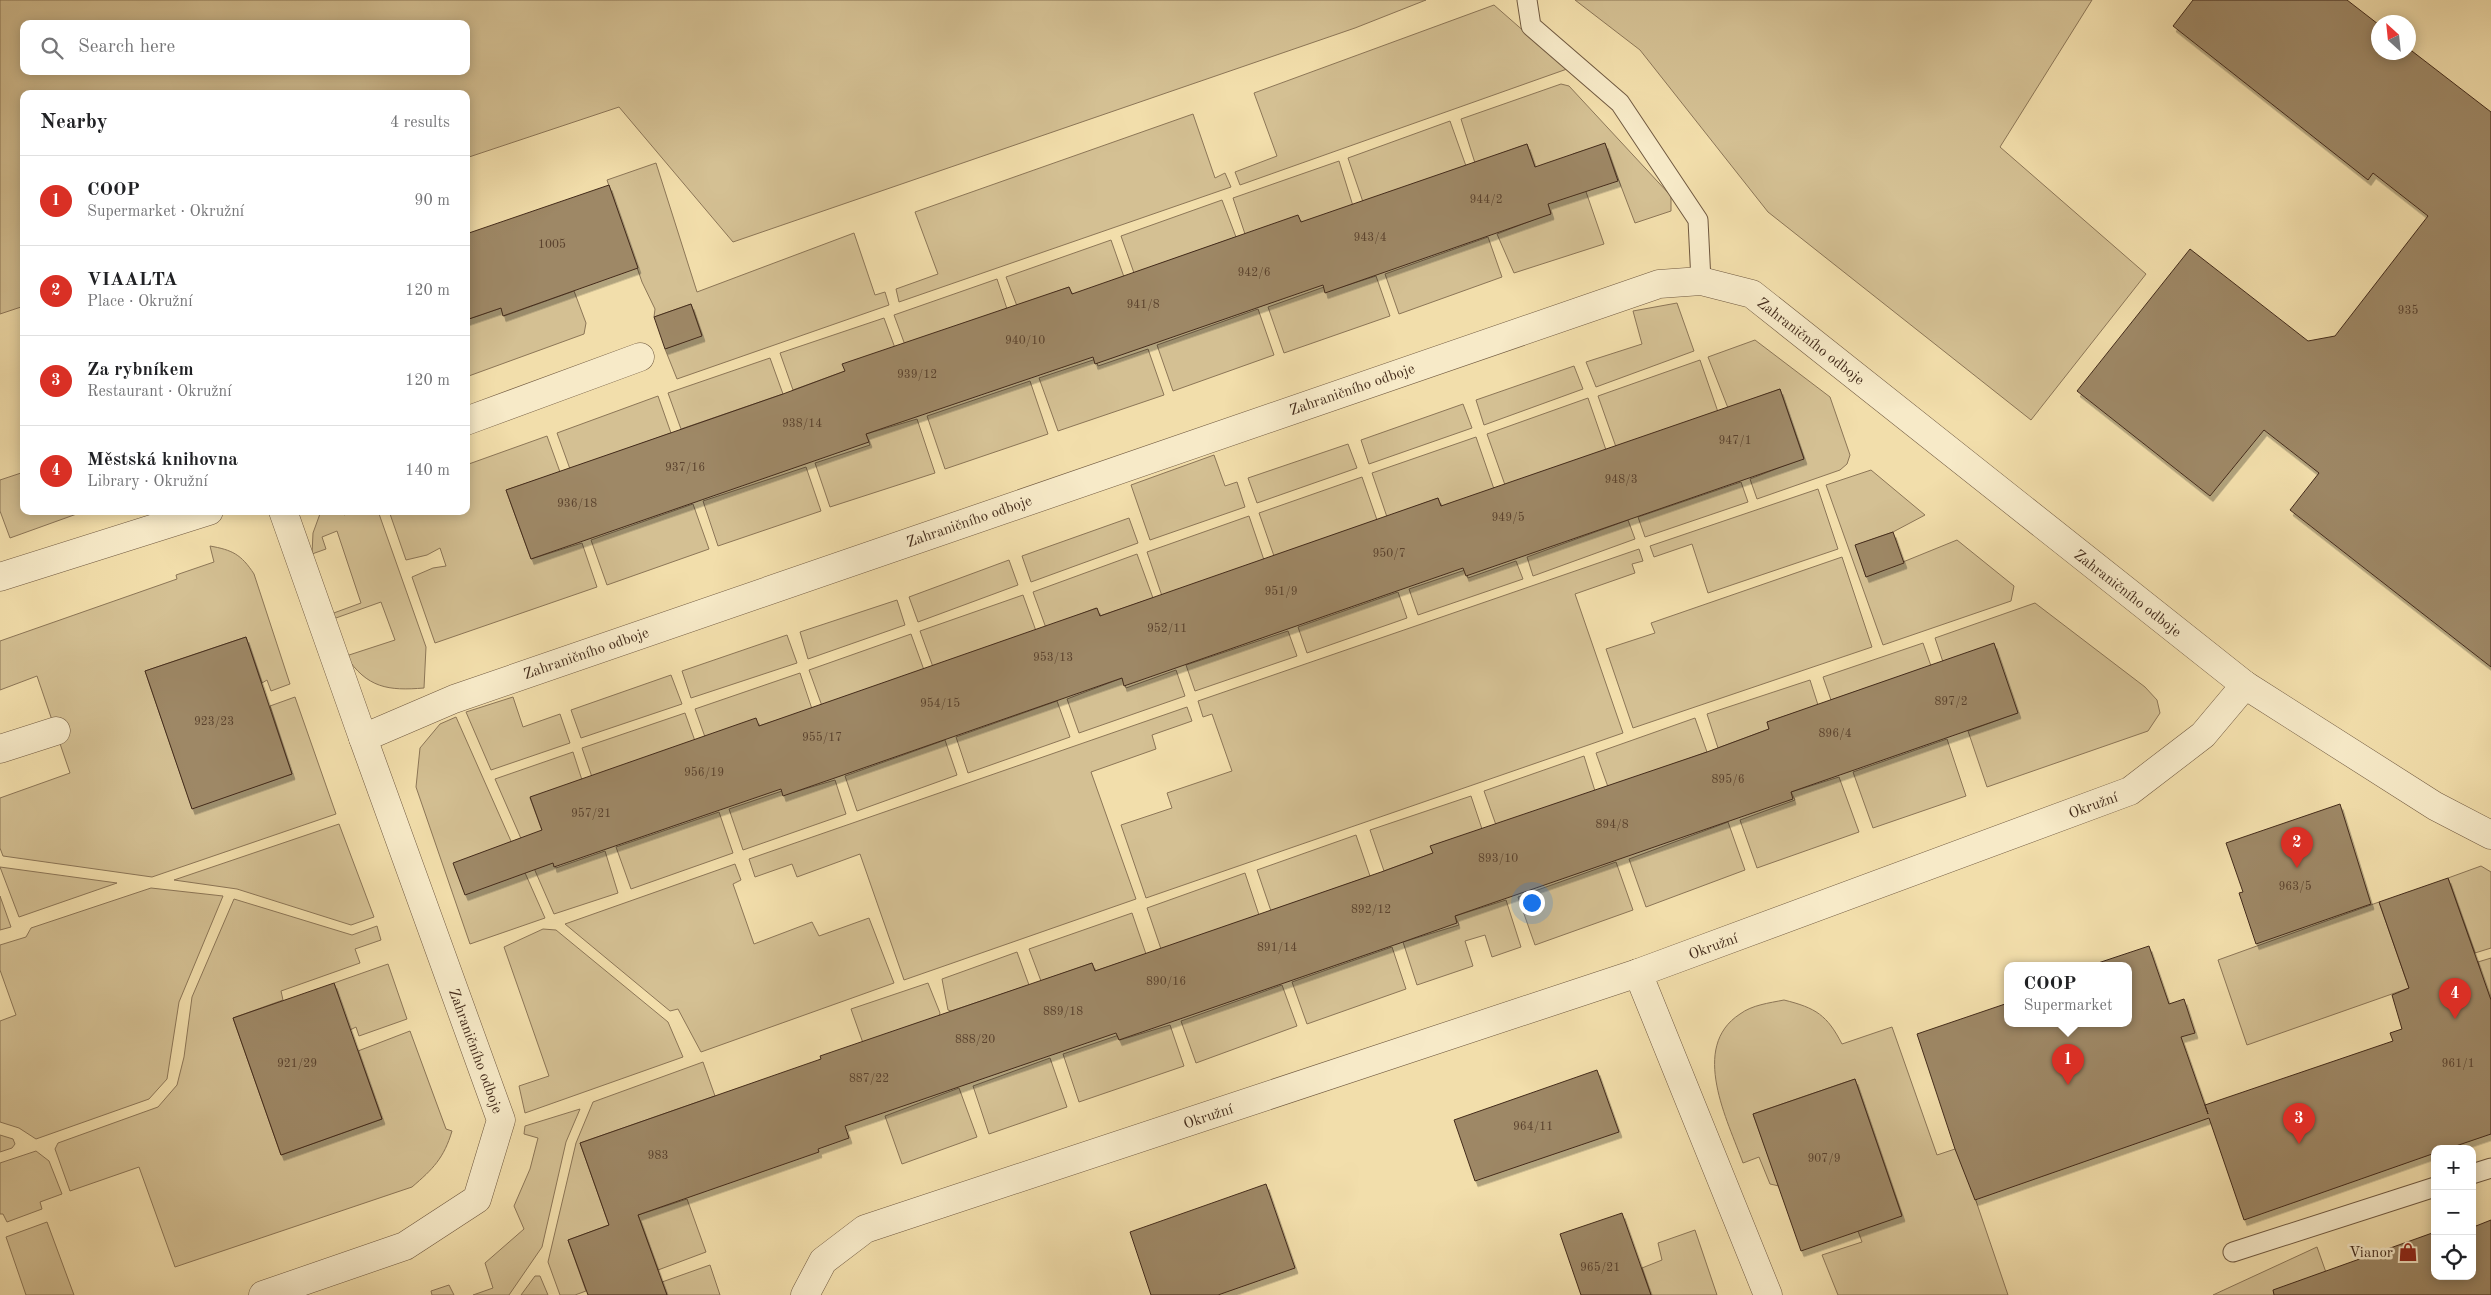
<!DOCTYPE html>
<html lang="en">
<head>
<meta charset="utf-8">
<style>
  body { margin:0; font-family:"Old Standard TT",serif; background:#f6f6f6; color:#202124 }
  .controls { position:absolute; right:15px; bottom:15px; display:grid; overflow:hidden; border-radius:10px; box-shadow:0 2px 12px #0003 }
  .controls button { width:45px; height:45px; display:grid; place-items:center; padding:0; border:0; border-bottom:1px solid #e0e0e0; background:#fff; color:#202124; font:25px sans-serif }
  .compass { position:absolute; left:2371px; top:15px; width:45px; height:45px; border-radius:50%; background:#fff; box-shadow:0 2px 12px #0003; rotate:333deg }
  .you { position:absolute; left:1531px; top:902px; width:18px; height:18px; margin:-12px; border:4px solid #fff; border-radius:50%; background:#1a73e8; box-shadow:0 0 0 8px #1a73e833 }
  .badge { display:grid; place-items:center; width:32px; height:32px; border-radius:50%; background:#d93025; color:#fff; font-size:16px; font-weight:700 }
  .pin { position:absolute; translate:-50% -41px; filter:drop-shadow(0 1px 2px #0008) }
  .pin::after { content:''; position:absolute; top:26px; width:18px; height:15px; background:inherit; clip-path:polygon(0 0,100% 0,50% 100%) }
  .popup { position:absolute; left:2004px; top:962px; width:128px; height:65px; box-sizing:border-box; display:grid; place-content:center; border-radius:10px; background:#fff; filter:drop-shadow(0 1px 4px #0005); font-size:16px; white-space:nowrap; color:#757577 }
  .popup b { font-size:19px; color:#202124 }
  .popup::after { content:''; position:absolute; left:50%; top:100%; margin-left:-10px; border:10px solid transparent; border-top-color:#fff }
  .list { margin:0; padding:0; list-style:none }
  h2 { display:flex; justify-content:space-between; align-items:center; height:65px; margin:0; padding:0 20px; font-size:21px }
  h2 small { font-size:16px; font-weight:400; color:#757577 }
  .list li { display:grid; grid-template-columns:32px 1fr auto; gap:15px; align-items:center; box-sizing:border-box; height:90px; padding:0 20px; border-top:1px solid #e0e0e0 }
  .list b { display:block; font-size:19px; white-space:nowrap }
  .list p { margin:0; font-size:16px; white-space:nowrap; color:#757577 }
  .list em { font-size:16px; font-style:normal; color:#757577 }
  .icon { flex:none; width:28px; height:28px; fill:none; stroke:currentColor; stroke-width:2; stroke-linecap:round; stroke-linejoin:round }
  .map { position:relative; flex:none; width:2491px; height:1295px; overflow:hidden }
  .search { position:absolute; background:#fff; box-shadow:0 2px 12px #0003; left:20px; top:20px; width:450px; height:55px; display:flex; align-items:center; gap:12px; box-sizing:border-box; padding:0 18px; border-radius:10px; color:#757577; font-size:19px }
  .panel { position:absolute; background:#fff; box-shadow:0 2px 12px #0003; left:20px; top:90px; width:450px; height:425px; border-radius:10px }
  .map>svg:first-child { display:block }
</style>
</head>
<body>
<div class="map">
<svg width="2491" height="1295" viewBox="0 0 2491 1295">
  <defs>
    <filter id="shadow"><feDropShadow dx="3" dy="5.5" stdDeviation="0" flood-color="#0004"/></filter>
  </defs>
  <rect width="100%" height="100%" fill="#f2deab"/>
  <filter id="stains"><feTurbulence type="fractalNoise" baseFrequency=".004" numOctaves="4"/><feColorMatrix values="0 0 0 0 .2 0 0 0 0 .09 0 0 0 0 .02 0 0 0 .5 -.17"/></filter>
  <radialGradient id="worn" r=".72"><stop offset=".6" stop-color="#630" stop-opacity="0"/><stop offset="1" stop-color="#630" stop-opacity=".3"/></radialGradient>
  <!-- green -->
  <g fill="#d4c093" stroke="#8c7657" fill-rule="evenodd">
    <path d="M0 0H1426L1355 28 733 242 619 107 466 158V94H24V306L0 314ZM24 24H466V71H24Z"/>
    <polygon points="1575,0 2092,0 2000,147 2146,274 2031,420 1768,212 1640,50"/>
    <polygon points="1494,5 1567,69 1240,185 1235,172 1277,156 1254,93"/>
    <polygon points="1561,84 1569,86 1671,196 1671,211 1635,223 1605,144 1573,154 1604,244 1514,273 1497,234 1551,213 1527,144 1475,163 1461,119"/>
    <polygon points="1193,114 1215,178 1225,173 1231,187 899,302 896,289 938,274 915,212"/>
    <polygon points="1450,121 1466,166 1363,202 1348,158"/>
    <polygon points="1339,161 1353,206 1301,223 1245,234 1233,198"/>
    <polygon points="656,163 697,292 854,233 875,295 885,292 889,305 677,379 665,349 702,335 691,304 654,317 655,309 642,282 607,180"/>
    <polygon points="1222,200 1236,237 1134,273 1121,236"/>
    <polygon points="1488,237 1502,277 1399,314 1385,274"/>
    <polygon points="1111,240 1124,277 1073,296 1069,287 1017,306 1006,277"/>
    <polygon points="1376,276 1390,316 1284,353 1268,307 1324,287 1326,292"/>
    <polygon points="997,279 1007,309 905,345 894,315"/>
    <polygon points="574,291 586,323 584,334 466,377 466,320 501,308 504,316"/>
    <polygon points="1677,303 1694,351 1596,387 1586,362 1642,344 1633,311"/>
    <polygon points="1258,309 1274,355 1173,391 1157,345"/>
    <polygon points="884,318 895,348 845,371 793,390 780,353"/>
    <polygon points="1755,340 1830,397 1850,455 1847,464 1840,470 1757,499 1750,479 1804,458 1780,389 1728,408 1708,357"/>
    <polygon points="1148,349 1164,395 1058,431 1039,378 1096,359 1098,366"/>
    <polygon points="770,358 783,394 681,429 668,393"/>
    <polygon points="1700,360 1718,412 1616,447 1598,396"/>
    <polygon points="1574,366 1583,389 1484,425 1476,400"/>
    <polygon points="1030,381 1048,434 945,469 927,416"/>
    <polygon points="658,396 671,433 570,469 557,433"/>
    <polygon points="1588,398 1606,450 1505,485 1487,434"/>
    <polygon points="1463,404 1472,428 1369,464 1361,440"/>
    <polygon points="917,419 935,473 830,507 815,463 870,445 866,434"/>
    <polygon points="547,436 560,472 506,490 531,559 582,543 597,587 435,643 412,577 433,568 446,566 440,548 427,555 406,560 389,511 466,511 466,465"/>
    <polygon points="1476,437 1494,489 1442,508 1438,498 1387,517 1372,473"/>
    <polygon points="1348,444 1357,468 1257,503 1248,478"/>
    <polygon points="1214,455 1225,486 1237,482 1245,507 1150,540 1131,485"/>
    <polygon points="806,467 821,511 718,546 703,501"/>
    <polygon points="1871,470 1925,515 1893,532 1856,545 1866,577 1957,540 2014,586 2011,601 1883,645 1826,485"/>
    <polygon points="24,472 24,511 85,511 10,538 0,511 0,480"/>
    <polygon points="1362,477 1377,520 1274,556 1259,513"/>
    <polygon points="1741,482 1748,502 1645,537 1638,517"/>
    <polygon points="1818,489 1838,549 1708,593 1692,544 1654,557 1650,546"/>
    <polygon points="693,504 709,549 607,585 591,540"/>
    <path d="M321 511H343L344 515 353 511H378L426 647 424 688C388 691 367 688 346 656L395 640 381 602 333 619 331 614 361 603 337 531 322 537 326 549 312 554 313 533Z"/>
    <polygon points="1249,516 1264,560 1162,596 1147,552"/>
    <polygon points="1129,518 1138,543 1031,582 1022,556"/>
    <polygon points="1628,520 1635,539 1533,576 1527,557"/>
    <path d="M210 546C232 550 241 554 254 574L290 684 271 691 267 680 262 683 246 637 145 671 192 808 292 774 270 706 295 697 336 814 152 877 3 856 0 848V798L70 773 37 676 0 690V641L177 579 176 575 214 562Z"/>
    <polygon points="1639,549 1643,561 1632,564 1635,573 1575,594 1623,733 1146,898 1121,825 1172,808 1167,793 1232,771 1212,714 1203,717 1198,701"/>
    <polygon points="1137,554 1153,598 1100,616 1096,608 1046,628 1033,592"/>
    <polygon points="1842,557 1872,647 1633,728 1606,649 1655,633 1651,623"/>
    <polygon points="1009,560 1018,585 918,622 909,597"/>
    <polygon points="1516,561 1523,579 1418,615 1409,589 1465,570 1468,578"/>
    <polygon points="1398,592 1407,618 1307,653 1298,627"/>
    <polygon points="1023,595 1036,631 933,667 920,631"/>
    <polygon points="897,600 905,625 808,659 800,632"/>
    <polygon points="2035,603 2145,687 2157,700 2160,713 2148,731 1987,787 1968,731 2017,713 1994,644 1943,662 1935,638"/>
    <polygon points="1288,631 1297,656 1195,691 1186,665"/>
    <polygon points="911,634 924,670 822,706 809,670"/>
    <polygon points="787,635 797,663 691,698 682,671"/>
    <polygon points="1923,643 1931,666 1831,700 1823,677"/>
    <polygon points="1176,670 1185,696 1079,733 1067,699 1122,678 1126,688"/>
    <polygon points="800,673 812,709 759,726 705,737 695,709"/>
    <polygon points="671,675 682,704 581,738 571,710"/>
    <polygon points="1810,680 1818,705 1767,722 1769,729 1718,748 1707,714"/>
    <polygon points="513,697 523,727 560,714 570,743 491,770 466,712"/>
    <polygon points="1057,701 1070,737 968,773 956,737"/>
    <polygon points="1187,707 1192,721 1152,735 1156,749 1091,772 1136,899 904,980 860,854 797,877 792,864 755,877 749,859"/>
    <polygon points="685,713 695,741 592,777 582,748"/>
    <polygon points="456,717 545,918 470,944 416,787 420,748 440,724"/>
    <polygon points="1695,718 1707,752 1608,787 1596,753"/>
    <polygon points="1947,739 1966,796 1873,828 1853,772"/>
    <polygon points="945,740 957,775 857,811 845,776"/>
    <polygon points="573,752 582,780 530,798 556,868 605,851 618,893 554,914 495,779"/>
    <polygon points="1584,756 1595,791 1496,825 1484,791"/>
    <polygon points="1839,777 1859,832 1757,868 1740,820 1795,800 1791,792"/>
    <polygon points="835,780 846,814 743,850 729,809 782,791 784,795"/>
    <polygon points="1471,796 1482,829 1431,846 1433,853 1384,871 1370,830"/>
    <polygon points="719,812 733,853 631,889 616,847"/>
    <polygon points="1728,822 1745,870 1646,907 1629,859"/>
    <polygon points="339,824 374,917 351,925 237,889 174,880"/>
    <polygon points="1356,835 1370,876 1271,911 1257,870"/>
    <polygon points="1616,862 1633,910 1535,945 1518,897"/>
    <polygon points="735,864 741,880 733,884 754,944 812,922 819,936 869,918 894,983 701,1052 678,1009 670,1011 565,924"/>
    <polygon points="2481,866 2491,872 2491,948 2475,953 2448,878"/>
    <polygon points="0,867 117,883 19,917"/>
    <polygon points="1245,873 1259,915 1161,949 1147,908"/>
    <polygon points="151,888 223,896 179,1002 167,1079 149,1099 36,1139 19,1128 0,1122 0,1021 16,1015 0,970 0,945 26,937 31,928"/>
    <polygon points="0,896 11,927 0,930"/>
    <path d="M234 899 352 935 377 926 381 940 355 949 360 963 281 991 283 1000 233 1018 281 1155 382 1119 358 1051 410 1031 446 1129 452 1131C444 1158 433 1169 412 1187L175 1267 139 1167 70 1191 55 1149 58 1143 158 1107 177 1085 184 1057 192 997Z"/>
    <polygon points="1506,900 1521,947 1492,957 1485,935 1465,941 1473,966 1417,985 1403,942 1459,925 1455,916"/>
    <polygon points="2379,902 2409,988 2247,1045 2218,960"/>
    <polygon points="1132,913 1146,954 1095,971 1092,963 1041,981 1029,949"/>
    <polygon points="543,929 556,930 668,1022 683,1057 525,1113 519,1086 549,1076 504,947"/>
    <polygon points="1392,947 1406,989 1307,1024 1292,982"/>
    <polygon points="1017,952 1029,985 951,1011 948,1010 942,979"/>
    <polygon points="2491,958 2491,998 2460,1009 2480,969 2478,962"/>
    <polygon points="388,964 407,1019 359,1036 356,1027 350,1030 334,983"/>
    <polygon points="928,983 940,1013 939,1016 863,1043 851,1009"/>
    <polygon points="1282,985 1297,1026 1196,1063 1181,1021"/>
    <path d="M1784 1000C1816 1008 1827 1015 1842 1044L1892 1027 1937 1155 1958 1148 2008 1295H1838L1822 1255 1862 1242 1858 1231 1902 1215 1855 1079 1753 1114 1779 1186 1770 1184 1759 1157 1743 1163C1728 1121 1689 1047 1740 1014 1752 1005 1769 1003 1784 1000Z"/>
    <polygon points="1170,1025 1184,1066 1079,1102 1063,1054 1119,1035 1120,1040"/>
    <polygon points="1050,1058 1067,1107 989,1134 973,1086"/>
    <polygon points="703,1062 715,1096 580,1143 609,1225 568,1240 586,1291 575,1295 560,1295 548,1262 576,1143 593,1102"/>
    <polygon points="959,1088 977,1137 902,1164 885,1116"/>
    <polygon points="580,1109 566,1142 542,1247 509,1295 473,1295 493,1288 485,1263 524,1229 514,1206 530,1169 538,1138 524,1134 525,1126"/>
    <polygon points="0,1135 13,1139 15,1144 12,1148 0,1152"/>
    <polygon points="36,1151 49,1161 62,1194 40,1202 42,1209 7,1222 3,1214 0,1214 0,1163"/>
    <polygon points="687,1199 706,1252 658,1270 638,1215"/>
    <polygon points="47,1222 74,1295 26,1295 6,1237"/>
    <polygon points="1695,1230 1717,1295 1651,1295 1642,1268 1662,1260 1658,1243"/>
    <polygon points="2317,1247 2334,1295 2213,1295"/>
    <polygon points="710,1265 720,1295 667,1295 662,1282"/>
    <polygon points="535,1276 540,1276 548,1295 521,1295"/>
    <polygon points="449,1285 454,1295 432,1295 431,1291"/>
  </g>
  <!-- building -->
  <g fill="#9e8866" stroke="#432b1b" filter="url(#shadow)">
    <polygon points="2193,0 2347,0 2378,24 2378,52 2408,52 2408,48 2491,112 2491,667 2290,510 2319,473 2264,430 2210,496 2077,391 2190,249 2308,341 2335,336 2428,216 2373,173 2368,180 2173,26"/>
    <polygon points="1605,143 1618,181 1548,204 1551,214 1325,293 1323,285 1095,364 1093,357 866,434 869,442 531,559 506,490 783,394 845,371 842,364 1069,287 1072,294 1298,215 1301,222 1527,144 1535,167"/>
    <polygon points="609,185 638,268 503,316 501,308 466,320 466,234"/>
    <polygon points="691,304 702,336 665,349 654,317"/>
    <polygon points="1780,389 1804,459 1466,576 1463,568 1124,686 1122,678 783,796 781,789 554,867 553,863 465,895 453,863 542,830 530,797 756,718 759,726 1097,608 1100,616 1438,498 1441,506"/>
    <polygon points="1893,532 1904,563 1866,577 1855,545"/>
    <polygon points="246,637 292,774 192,809 145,671"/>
    <polygon points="1994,643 2018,713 1791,792 1793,799 1455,916 1457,923 1403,942 1119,1040 1116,1033 845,1126 849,1138 818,1149 819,1152 638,1215 667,1295 588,1295 568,1240 609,1225 580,1143 821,1059 820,1056 1092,963 1095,971 1384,871 1433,853 1430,846 1707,752 1769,729 1767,722"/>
    <polygon points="2340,804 2371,904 2256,944 2239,893 2243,892 2226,843"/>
    <polygon points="2448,878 2491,1000 2491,1134 2447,1149 2435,1149 2435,1153 2244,1220 2209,1118 1975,1200 1955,1149 1917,1034 2008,1003 2008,1024 2128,1024 2128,966 2096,966 2095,964 2149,946 2169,1004 2184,999 2195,1033 2181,1037 2208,1114 2205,1105 2393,1041 2390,1033 2402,1029 2392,995 2409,988 2379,902"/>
    <polygon points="334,983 382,1119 281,1155 233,1018"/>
    <polygon points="1597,1070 1619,1132 1475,1181 1454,1120"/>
    <polygon points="1855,1079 1902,1216 1801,1251 1753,1114"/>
    <polygon points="1266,1184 1295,1268 1218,1295 1151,1295 1130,1232"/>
    <polygon points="1622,1213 1651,1295 1581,1295 1560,1234"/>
    <polygon points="2472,1219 2476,1226 2491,1220 2491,1295 2274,1295 2273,1290 2435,1232 2435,1276 2472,1276"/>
  </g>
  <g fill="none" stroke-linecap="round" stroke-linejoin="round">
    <!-- lane casing -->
    <g stroke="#6f583f" stroke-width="21">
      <g id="lane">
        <polyline points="1527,0 1531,26 1620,103 1698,220 1701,281"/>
        <polyline points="2472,1174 2491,1168"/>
        <polyline points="2233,1252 2435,1187"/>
      </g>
    </g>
    <!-- street casing -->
    <g stroke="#6f583f" stroke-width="29">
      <g id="street">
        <polyline points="466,421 640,357"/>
        <polyline points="283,511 363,738"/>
        <polyline points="0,577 209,511"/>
        <polyline points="0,749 56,731"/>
        <polyline points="1638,973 1768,1295"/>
        <polyline points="263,1295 405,1246 477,1199 501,1120 363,738 454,699 1659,284 1701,281 1752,294 2245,685 2435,806 2491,835"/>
        <polyline points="805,1295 823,1261 865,1229 1638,973 2130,791 2203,735 2245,685"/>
      </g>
    </g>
    <!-- lane -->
    <use href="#lane" stroke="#f7eac8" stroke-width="19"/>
    <!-- street -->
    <use href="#street" stroke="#f7eac8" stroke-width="28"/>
  </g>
  <!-- icons -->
  <defs>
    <g id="shop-bare" transform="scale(1.5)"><path d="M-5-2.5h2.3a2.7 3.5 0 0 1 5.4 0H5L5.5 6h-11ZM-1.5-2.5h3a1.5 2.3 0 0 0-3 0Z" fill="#8f2418" stroke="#f7eac8" stroke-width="2.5" paint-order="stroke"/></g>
  </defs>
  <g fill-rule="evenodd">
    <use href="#shop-bare" x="2408" y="1252"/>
  </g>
  <g text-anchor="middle" stroke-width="5" stroke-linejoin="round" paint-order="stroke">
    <!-- number labels -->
    <g font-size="12" fill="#5a422e">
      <text x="1486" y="203">944/2</text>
      <text x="1370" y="241">943/4</text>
      <text x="552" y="248">1005</text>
      <text x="1254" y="276">942/6</text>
      <text x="1143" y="308">941/8</text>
      <text x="2408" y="314">935</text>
      <text x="1025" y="344">940/10</text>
      <text x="917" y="378">939/12</text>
      <text x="802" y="427">938/14</text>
      <text x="1735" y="444">947/1</text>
      <text x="685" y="471">937/16</text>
      <text x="1621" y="483">948/3</text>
      <text x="577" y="507">936/18</text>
      <text x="1508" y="521">949/5</text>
      <text x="1389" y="557">950/7</text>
      <text x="1281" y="595">951/9</text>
      <text x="1167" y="632">952/11</text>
      <text x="1053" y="661">953/13</text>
      <text x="1951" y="705">897/2</text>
      <text x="940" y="707">954/15</text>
      <text x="214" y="725">923/23</text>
      <text x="1835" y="737">896/4</text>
      <text x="822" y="741">955/17</text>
      <text x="704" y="776">956/19</text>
      <text x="1728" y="783">895/6</text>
      <text x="591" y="817">957/21</text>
      <text x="1612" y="828">894/8</text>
      <text x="1498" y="862">893/10</text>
      <text x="2295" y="890">963/5</text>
      <text x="1371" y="913">892/12</text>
      <text x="1277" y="951">891/14</text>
      <text x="1166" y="985">890/16</text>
      <text x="1063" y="1015">889/18</text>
      <text x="975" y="1043">888/20</text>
      <text x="297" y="1067">921/29</text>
      <text x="2458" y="1067">961/1</text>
      <text x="869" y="1082">887/22</text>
      <text x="1533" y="1130">964/11</text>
      <text x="658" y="1159">983</text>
      <text x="1824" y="1162">907/9</text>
      <text x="1600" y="1271">965/21</text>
    </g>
    <!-- street labels -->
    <g font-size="15" fill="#432b1b" stroke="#f7eac8">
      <text transform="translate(1811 341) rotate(38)" y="5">Zahraničního odboje</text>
      <text transform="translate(1352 389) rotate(-19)" y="5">Zahraničního odboje</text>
      <text transform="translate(969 521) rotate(-19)" y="5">Zahraničního odboje</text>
      <text transform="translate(2128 593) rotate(38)" y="5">Zahraničního odboje</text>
      <text transform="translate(586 653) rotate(-19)" y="5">Zahraničního odboje</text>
      <text transform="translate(2093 805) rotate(-20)" y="5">Okružní</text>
      <text transform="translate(1713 946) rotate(-20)" y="5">Okružní</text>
      <text transform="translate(476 1051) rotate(70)" y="5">Zahraničního odboje</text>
      <text transform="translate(1208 1116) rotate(-18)" y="5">Okružní</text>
    </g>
    <!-- poi labels -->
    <g font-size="15" fill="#432b1b" stroke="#f7eac8" text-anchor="end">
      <text x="2393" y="1257">Vianor</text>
    </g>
  </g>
  <rect width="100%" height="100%" filter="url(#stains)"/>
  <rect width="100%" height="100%" fill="url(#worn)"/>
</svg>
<div class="controls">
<button>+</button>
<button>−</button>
<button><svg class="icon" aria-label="locate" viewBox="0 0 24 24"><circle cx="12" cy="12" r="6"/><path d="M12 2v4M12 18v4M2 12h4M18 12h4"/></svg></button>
</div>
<svg class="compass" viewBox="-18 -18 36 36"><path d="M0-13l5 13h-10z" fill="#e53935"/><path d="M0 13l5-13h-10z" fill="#757577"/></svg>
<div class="you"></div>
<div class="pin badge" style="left:2068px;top:1085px">1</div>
<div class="popup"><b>COOP</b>Supermarket</div>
<div class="pin badge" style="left:2297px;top:868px">2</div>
<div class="pin badge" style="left:2299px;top:1144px">3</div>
<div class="pin badge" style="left:2455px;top:1019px">4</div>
<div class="search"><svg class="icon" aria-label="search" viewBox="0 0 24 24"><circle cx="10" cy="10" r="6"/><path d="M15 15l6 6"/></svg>Search here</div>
<section class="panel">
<h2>Nearby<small>4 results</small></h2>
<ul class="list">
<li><span class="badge">1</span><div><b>COOP</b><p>Supermarket · Okružní</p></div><em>90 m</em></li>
<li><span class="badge">2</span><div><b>VIAALTA</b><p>Place · Okružní</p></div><em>120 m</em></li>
<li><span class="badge">3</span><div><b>Za rybníkem</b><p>Restaurant · Okružní</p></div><em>120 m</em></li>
<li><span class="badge">4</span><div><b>Městská knihovna</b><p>Library · Okružní</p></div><em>140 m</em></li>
</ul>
</section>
</div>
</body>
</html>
